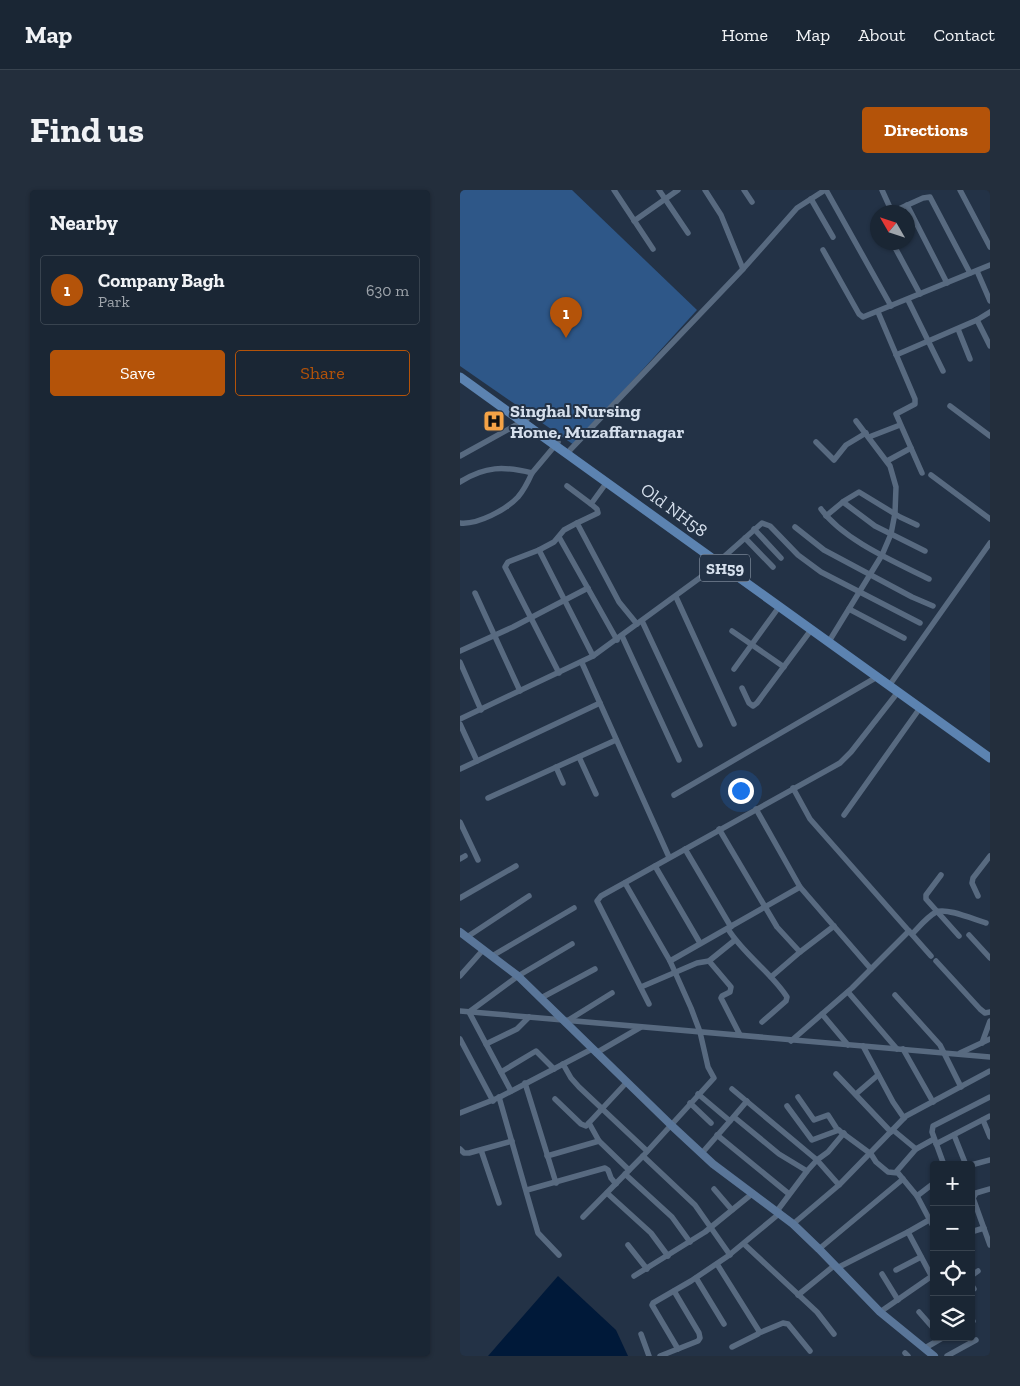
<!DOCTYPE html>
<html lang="en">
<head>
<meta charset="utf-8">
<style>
  body { margin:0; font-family:"Zilla Slab",serif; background:#232e3c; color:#f1f3f6 }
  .controls { position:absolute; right:15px; bottom:15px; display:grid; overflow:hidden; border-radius:5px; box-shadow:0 1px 4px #0004 }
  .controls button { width:45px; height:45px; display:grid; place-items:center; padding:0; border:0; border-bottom:1px solid #38434f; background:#1a2634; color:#f1f3f6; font:25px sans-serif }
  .compass { position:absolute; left:410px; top:15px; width:45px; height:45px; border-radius:50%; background:#1a2634; box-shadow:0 1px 4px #0004; rotate:309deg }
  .you { position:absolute; left:280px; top:600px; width:18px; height:18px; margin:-12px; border:4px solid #fff; border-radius:50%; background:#1a73e8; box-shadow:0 0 0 8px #1a73e833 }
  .badge { display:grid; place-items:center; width:32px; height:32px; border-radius:50%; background:#b45309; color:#fff; font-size:16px; font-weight:700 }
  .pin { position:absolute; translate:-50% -41px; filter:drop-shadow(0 1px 2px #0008) }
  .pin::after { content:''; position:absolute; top:26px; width:18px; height:15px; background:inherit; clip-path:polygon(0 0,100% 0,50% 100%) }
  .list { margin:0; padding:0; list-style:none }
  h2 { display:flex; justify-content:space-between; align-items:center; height:65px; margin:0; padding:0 20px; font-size:21px }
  h2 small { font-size:16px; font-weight:400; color:#9fa5ac }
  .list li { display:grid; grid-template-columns:32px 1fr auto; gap:15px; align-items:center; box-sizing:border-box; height:70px; margin:0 10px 10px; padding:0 10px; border:1px solid #38434f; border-radius:5px }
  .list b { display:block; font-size:19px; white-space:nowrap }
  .list p { margin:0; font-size:16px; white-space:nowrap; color:#9fa5ac }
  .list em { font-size:16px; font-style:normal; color:#9fa5ac }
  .actions { display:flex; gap:10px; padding:15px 20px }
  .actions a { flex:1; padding:11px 0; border:1px solid #b45309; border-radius:5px; text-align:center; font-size:18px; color:#b45309 }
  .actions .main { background:#b45309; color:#fff }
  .icon { flex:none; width:28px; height:28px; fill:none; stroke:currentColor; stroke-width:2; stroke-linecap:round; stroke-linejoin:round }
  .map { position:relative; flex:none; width:530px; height:1166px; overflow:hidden; border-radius:5px }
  header { display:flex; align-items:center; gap:30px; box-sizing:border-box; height:70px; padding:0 25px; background:#1a2634; border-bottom:1px solid #38434f }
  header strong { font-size:24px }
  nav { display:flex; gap:28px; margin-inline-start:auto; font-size:18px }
  .intro { display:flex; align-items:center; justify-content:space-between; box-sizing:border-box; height:120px; padding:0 30px }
  h1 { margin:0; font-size:35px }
  .button { padding:12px 22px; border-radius:5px; background:#b45309; color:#fff; font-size:18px; font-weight:700 }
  main { display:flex; gap:30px; padding:0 30px }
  aside { flex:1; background:#1a2634; border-radius:5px; box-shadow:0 1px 4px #0004 }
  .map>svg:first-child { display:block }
</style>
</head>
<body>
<header>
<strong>Map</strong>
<nav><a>Home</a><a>Map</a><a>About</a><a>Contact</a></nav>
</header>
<div class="intro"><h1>Find us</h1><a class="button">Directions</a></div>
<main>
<aside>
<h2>Nearby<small></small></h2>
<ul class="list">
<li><span class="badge">1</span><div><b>Company Bagh</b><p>Park</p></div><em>630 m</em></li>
</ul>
<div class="actions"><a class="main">Save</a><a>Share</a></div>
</aside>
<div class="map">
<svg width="530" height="1166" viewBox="0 0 530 1166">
  <rect width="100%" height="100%" fill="#233246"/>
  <!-- green -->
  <polygon fill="#2e5788" points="0,0 112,0 237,120 114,255 0,176"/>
  <!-- water -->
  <polygon fill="#001939" points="98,1086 156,1140 168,1166 28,1166"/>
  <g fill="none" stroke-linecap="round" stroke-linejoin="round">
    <!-- street -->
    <g stroke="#586a80" stroke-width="5.5">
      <polyline points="154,0 193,59"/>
      <polyline points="199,0 228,43"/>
      <polyline points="245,0 261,25 283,79"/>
      <polyline points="284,0 292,12"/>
      <polyline points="366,0 431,116"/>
      <polyline points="422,0 432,22 463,8 470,7 510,83"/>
      <polyline points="500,0 530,57"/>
      <polyline points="351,9 373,47"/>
      <polyline points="447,15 487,93"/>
      <polyline points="174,31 218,0"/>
      <polyline points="432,52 460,104"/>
      <polyline points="363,60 399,124 403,127 530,75"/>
      <polyline points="517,81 530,111"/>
      <polyline points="448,110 483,181"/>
      <polyline points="418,122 455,209 455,214 436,224 462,283"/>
      <polyline points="517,130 530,122"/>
      <polyline points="498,139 510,169"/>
      <polyline points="436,165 517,130 530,156"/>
      <polyline points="490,216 530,246"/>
      <polyline points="409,247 440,235"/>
      <polyline points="356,252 374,270 386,255 406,243"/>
      <polyline points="110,260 283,79 337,18 365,0"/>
      <polyline points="0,266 67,229"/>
      <polyline points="427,271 451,258"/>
      <polyline points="471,285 530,329"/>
      <path d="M0 292C25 276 44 276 72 283L98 252"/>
      <polyline points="147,292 131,314 137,319 138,323 117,333 159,412 177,434"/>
      <polyline points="107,296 131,314"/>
      <polyline points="383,312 415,336 465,361"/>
      <path d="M361 319C383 350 435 372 469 389"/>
      <polyline points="366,326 384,311 399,302 440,327 457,335"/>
      <path d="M0 333C17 335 46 320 58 307 64 300 68 292 72 283"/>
      <polyline points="117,333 104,340 94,352 79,360 133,466"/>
      <polyline points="335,337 364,360 452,407 473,416"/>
      <polyline points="294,339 321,368"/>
      <polyline points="99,347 157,450"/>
      <polyline points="285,348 313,377"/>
      <polyline points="79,360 48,372 45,377 99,483"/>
      <polyline points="15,403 60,501"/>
      <polyline points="216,407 274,534"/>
      <polyline points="389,419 444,448"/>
      <polyline points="182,431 240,555"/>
      <polyline points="272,441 324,477"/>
      <polyline points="162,446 219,570"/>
      <polyline points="368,453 422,365 431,344 435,323 436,297 430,276 396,231"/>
      <polyline points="0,461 53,437 128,398"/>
      <polyline points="0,472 21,520"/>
      <polyline points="122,473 209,667"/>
      <polyline points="274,479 319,417"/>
      <polyline points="431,493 530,353"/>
      <polyline points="282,498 289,513 293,516 297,513 351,440"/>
      <polyline points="0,529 133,466 241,387 302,333 310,336 338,365 361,382 460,433"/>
      <polyline points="0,534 17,571"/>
      <polyline points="119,567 136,604"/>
      <polyline points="96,577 103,593"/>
      <polyline points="0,579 140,513"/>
      <polyline points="333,598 350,629 471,766"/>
      <polyline points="214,605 417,487"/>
      <polyline points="28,608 156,550"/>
      <polyline points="296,619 340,697 411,779"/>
      <polyline points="384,625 460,518"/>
      <polyline points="0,632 18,670"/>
      <polyline points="259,639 317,737 340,762"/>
      <polyline points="225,659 271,737"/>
      <polyline points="0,669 5,666"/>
      <polyline points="195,676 240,753"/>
      <polyline points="481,685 466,705 466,709 499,746"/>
      <polyline points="518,706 512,693 513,688 530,666"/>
      <polyline points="0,708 56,676"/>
      <path d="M268 739C284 765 311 782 327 807L326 811 302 832"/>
      <path d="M452 744C459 737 467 727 476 722 486 717 515 730 526 733"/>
      <polyline points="509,745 530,768"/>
      <polyline points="7,747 69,706"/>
      <polyline points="32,766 114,718"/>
      <polyline points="210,771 340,697"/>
      <polyline points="249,771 271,797 270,802 262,806 261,808 280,845"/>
      <polyline points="476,771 520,819 525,823 530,822"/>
      <polyline points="0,786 23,760"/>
      <polyline points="311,787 340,762 374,736"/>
      <polyline points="181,797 237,773 249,771 275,750"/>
      <polyline points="388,802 437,859"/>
      <polyline points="435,805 480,855 501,897"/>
      <polyline points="81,808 135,779"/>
      <polyline points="189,814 137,711 141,706 380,573 391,562 438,502"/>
      <polyline points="0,821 530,867"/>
      <polyline points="362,824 388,855"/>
      <polyline points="107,831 152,803"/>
      <polyline points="0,849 33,911"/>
      <polyline points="331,851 392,798 449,741"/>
      <polyline points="522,853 530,831"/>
      <polyline points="26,854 57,839 69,827"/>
      <polyline points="403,856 433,912 444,928"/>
      <polyline points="443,859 473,912"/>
      <polyline points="136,863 181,837"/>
      <polyline points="500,863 530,849"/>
      <polyline points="103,874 111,888 119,897 187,961"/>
      <polyline points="41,882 76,861 94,879"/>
      <polyline points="376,884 431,942"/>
      <polyline points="65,893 96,993"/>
      <polyline points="272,899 357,970 379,995"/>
      <polyline points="51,901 9,822 58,786 112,754"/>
      <polyline points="238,904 270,931 287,911"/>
      <polyline points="396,904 418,885"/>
      <polyline points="39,907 78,1043 99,1065"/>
      <polyline points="338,907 354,930 368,925 377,939 411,964 416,972 428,982 438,983 457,1006 474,1038"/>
      <polyline points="95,909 121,934 126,936 166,893"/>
      <polyline points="230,913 251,933"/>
      <polyline points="327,916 352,950 379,940"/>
      <polyline points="0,923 38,908 132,859"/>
      <polyline points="274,927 319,964 347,981"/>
      <polyline points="523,930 530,947"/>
      <polyline points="129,933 139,951 169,980"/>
      <polyline points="433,940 456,959"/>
      <polyline points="257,945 329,1004"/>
      <polyline points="494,945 506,975"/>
      <polyline points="476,954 530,926"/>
      <polyline points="0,959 4,963 9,963 52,951"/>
      <polyline points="21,960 39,1013"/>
      <polyline points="242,963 270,931"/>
      <polyline points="87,966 139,951"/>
      <polyline points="183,966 235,1015 270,1065"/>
      <polyline points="484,975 472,942 473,936 530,907"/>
      <polyline points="511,975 530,970"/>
      <polyline points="436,982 456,959 474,949"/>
      <polyline points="165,984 212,1027 230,1052"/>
      <polyline points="254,999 272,1020"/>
      <polyline points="530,999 516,1003 513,1008 530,1055"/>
      <polyline points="67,1000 145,978 148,980 151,988 156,994"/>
      <polyline points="147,1003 191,1043 208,1066"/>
      <polyline points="457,1006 474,993"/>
      <polyline points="317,1021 347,981 357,970 368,962 384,943"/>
      <polyline points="123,1027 183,966 254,888 248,877 240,842 231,818 210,771 165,693"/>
      <polyline points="333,1034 379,995 446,926 530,881"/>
      <polyline points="448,1042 473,1089"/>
      <polyline points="511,1042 524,1038"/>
      <polyline points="284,1054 357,1122 374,1144"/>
      <polyline points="168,1055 187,1079"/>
      <polyline points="359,1059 443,989"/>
      <polyline points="257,1074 299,1141 298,1144 272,1157"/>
      <polyline points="377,1078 448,1042 469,1030"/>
      <polyline points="436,1080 461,1067"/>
      <polyline points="422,1084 438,1110"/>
      <polyline points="174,1086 245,1042 293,1003"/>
      <polyline points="511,1086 518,1081"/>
      <polyline points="236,1088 264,1134"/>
      <polyline points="511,1094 514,1099"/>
      <polyline points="338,1105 375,1075"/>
      <polyline points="420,1122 472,1086"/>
      <polyline points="459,1122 474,1139"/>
      <polyline points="511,1132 513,1131"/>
      <polyline points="299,1143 323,1133 328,1134 350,1161"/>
      <polyline points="181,1144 189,1166"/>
      <polyline points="465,1158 484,1147"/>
      <polyline points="218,1159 192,1115 193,1113 231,1091 268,1066 320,1023"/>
      <polyline points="445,1163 448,1166"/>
      <polyline points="200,1166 238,1151 240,1148 239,1143 214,1101"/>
      <polyline points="487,1166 516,1150"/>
    </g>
    <!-- secondary -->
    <polyline stroke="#5a7699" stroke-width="8" points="0,742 58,786 211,935 253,974 333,1034 359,1059 420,1122 474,1166"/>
    <!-- primary -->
    <polyline stroke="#5c83b1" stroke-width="9" points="0,187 530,568"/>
  </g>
  <!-- icons -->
  <defs>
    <g id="hospital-square" transform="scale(1.125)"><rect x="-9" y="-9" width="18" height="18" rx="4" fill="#f5a346" stroke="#233246"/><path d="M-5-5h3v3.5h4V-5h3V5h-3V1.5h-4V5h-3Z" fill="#111"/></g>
  </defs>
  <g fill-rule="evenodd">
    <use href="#hospital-square" x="34" y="231"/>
  </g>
  <g text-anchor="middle" stroke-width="4" stroke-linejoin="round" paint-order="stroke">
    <!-- shield labels -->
    <rect fill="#233246" stroke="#a0abba" stroke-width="1" x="240" y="364.5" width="50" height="27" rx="4"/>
    <g font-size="16" font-weight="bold" fill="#d5dfec">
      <text x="265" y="384">SH59</text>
    </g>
    <!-- poi labels -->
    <g font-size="18" font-weight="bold" fill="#d5dfec" stroke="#233246" text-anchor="start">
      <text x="50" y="227">Singhal Nursing<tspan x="50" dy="21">Home, Muzaffarnagar</tspan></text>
    </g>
    <!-- street labels -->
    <g font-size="18" fill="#d5dfec" stroke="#233246">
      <text transform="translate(214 320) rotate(36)" y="6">Old NH58</text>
    </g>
  </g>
</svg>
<div class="controls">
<button>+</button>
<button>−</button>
<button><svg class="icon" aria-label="locate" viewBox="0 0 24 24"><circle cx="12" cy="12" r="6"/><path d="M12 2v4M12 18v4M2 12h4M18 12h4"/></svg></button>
<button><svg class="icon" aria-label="layers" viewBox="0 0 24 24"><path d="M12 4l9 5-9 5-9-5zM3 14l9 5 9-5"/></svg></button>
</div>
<svg class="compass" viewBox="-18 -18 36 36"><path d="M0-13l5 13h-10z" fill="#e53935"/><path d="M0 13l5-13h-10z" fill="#9fa5ac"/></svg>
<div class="you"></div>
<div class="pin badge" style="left:106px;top:148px">1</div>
</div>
</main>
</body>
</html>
